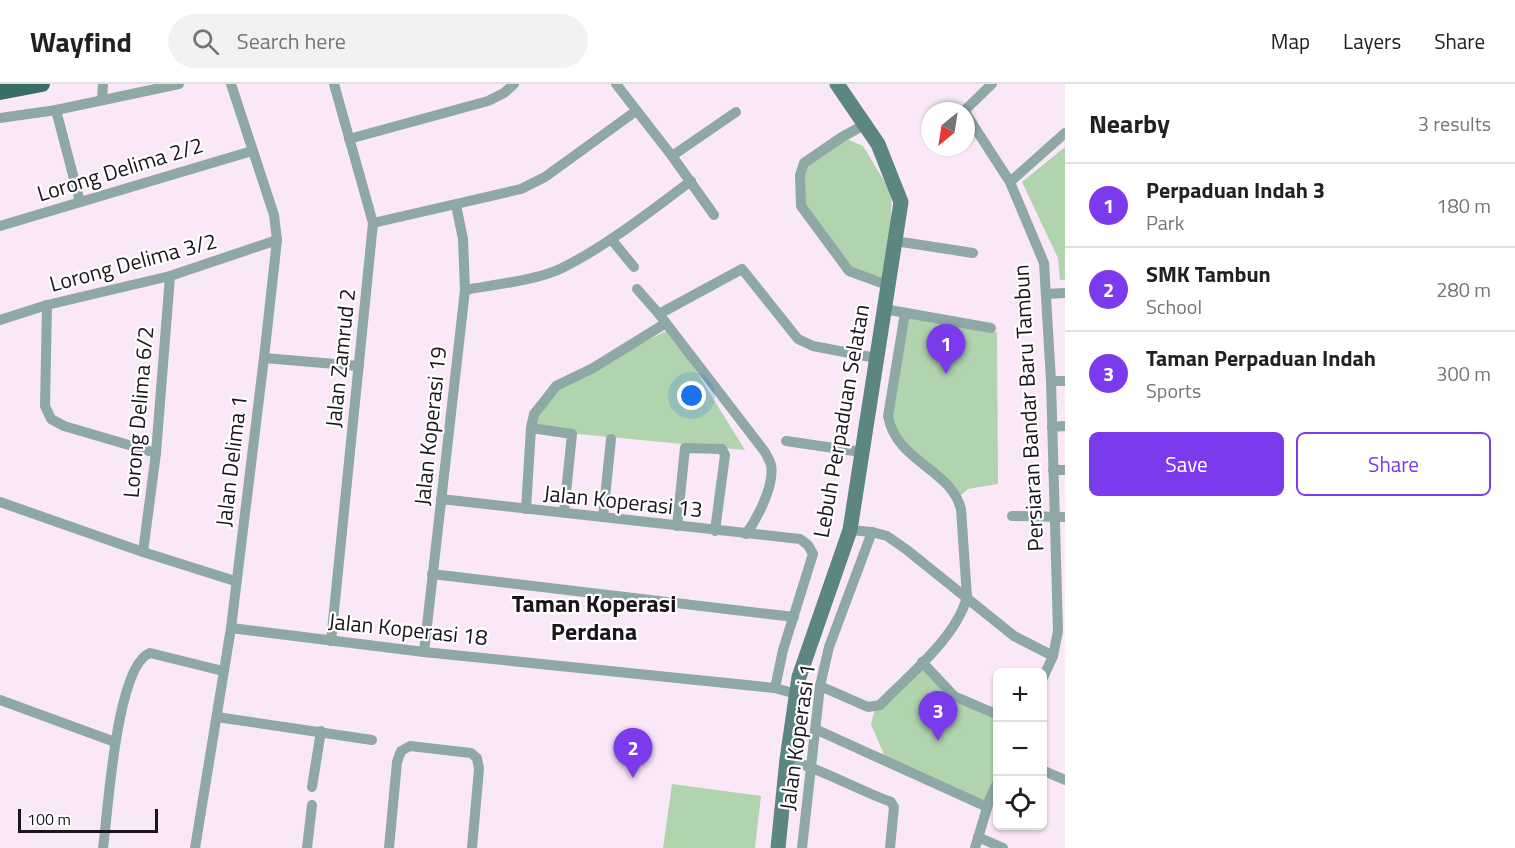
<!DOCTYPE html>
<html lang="en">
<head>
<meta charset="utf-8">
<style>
  body { margin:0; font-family:"Titillium Web",sans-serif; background:#f2f2f2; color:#202124 }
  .controls { position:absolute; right:18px; bottom:18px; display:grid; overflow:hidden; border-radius:9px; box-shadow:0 2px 4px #0004 }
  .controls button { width:54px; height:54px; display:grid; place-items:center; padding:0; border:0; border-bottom:2px solid #e0e0e0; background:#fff; color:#202124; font:30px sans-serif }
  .compass { position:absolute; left:921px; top:18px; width:54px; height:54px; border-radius:50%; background:#fff; box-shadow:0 2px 4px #0004; rotate:210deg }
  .scale { position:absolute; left:18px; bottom:15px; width:140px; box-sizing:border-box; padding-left:6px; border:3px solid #1b151b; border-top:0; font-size:16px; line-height:21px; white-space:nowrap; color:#1b151b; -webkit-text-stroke:4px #fff; paint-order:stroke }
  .you { position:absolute; left:692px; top:312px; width:21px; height:21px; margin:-15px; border:4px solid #fff; border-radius:50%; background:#1a73e8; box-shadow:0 0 0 9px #1a73e833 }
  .badge { display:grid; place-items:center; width:39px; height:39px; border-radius:50%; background:#7c3aed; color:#fff; font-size:20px; font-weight:700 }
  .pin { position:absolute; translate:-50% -50px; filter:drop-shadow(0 2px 3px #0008) }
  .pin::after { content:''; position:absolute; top:32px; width:21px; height:18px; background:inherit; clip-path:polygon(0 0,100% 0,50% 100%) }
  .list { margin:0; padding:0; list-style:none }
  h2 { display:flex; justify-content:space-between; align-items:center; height:78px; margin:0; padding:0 24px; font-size:26px }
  h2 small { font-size:20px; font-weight:400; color:#757577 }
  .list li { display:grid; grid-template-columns:39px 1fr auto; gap:18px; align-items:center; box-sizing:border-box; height:84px; padding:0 24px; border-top:2px solid #e0e0e0 }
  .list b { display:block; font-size:22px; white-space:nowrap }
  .list p { margin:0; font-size:20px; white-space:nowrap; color:#757577 }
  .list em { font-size:20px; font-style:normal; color:#757577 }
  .actions { display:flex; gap:12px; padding:18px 24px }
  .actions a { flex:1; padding:14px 0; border:2px solid #7c3aed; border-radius:9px; text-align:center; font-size:21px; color:#7c3aed }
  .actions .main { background:#7c3aed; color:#fff }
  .icon { flex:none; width:33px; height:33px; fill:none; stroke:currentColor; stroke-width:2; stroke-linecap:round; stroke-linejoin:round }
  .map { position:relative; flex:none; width:1065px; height:764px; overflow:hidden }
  header { display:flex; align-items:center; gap:36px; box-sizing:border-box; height:84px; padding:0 30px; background:#fff; border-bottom:2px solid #e0e0e0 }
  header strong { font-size:28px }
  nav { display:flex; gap:33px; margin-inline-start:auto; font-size:21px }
  .search { width:420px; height:54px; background:#f2f2f2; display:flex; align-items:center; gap:15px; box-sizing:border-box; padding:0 21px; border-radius:33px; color:#757577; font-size:22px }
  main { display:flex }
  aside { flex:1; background:#fff }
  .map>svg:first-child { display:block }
</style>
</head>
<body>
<header>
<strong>Wayfind</strong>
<div class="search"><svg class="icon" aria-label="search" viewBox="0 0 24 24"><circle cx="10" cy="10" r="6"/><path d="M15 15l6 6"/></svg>Search here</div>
<nav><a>Map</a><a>Layers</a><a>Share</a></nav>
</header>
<main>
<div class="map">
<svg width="1065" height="764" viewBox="0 0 1065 764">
  <rect width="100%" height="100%" fill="#fae8f8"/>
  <!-- green -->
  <g fill="#b1d3ae">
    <polygon points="842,53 863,62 892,110 887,201 849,187 801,122 804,79"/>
    <polygon points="1065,63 1065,196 1060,196 1058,174 1022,98"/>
    <polygon points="905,229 997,248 998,400 968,405 958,414 890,345"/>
    <polygon points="670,245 745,366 536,346 533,336 556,302"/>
    <polygon points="922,582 943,607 997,634 997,690 985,719 885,673 871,640 875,625"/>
    <polygon points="672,700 761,712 755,764 663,764"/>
  </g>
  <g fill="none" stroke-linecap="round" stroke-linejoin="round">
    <!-- street -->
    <g stroke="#8da8a5" stroke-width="10">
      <polyline points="616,0 672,72 714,131"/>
      <polyline points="102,16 103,0"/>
      <polyline points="56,26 80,118"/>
      <polyline points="964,27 992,0"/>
      <polyline points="966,30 1010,98 1044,179 1051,297 1058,547 1053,572 1042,596"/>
      <polyline points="0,34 56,26 179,0"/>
      <polyline points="864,41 842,53 804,79 800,91 801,122 849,187 887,201"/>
      <polyline points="349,55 488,17 504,9 514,0"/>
      <polyline points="672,72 736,28"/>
      <polyline points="1010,98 1065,49"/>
      <polyline points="373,139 521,105 545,93 636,27"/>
      <polyline points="0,142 252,67"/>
      <polyline points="611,155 634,183"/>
      <polyline points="895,157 973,169"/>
      <path d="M637 205 659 230 765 368C767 372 770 377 771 381 775 401 757 435 746 450"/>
      <path d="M465 206C492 201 537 196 560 185 607 162 649 128 691 97"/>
      <polyline points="1046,210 1065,209"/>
      <polyline points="47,221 45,322 51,335 64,342 156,369"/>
      <polyline points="884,225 991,244"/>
      <polyline points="659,230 742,185 798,255 813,262 876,274"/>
      <polyline points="0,236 47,221 170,192 277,156"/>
      <polyline points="264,274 359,282"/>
      <polyline points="1051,297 1065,297"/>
      <polyline points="1052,343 1065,342"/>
      <polyline points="531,344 572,350 564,428"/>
      <polyline points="786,357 861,368"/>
      <polyline points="1053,386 1065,386"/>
      <polyline points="441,415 800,455 808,461 813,470 783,566 775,604"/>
      <polyline points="0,418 143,468 235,497"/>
      <polyline points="526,425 531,344 534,330 543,319 556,302 593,284 666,239"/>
      <polyline points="1012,432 1065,433"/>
      <polyline points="603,433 611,355"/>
      <polyline points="677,442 685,364 722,365 725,371 715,447"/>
      <polyline points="850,446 872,448 887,452 907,466 1014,552 1053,572"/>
      <polyline points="143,468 156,369 170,192"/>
      <polyline points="432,490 794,533"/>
      <polyline points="231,544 424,568 775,604 796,610"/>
      <polyline points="331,557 373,139 334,0"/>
      <polyline points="424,568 465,206 463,155 456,121"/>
      <polyline points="922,578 954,612 998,631"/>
      <path d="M820 602 868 623 880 621C909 591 956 554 967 513L961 425C950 384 896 378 888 332L905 229"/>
      <polyline points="0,616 115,658"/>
      <polyline points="217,633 372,656"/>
      <polyline points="815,645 987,723"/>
      <path d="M787 675C823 686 856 705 891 718L894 723 890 764"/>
      <polyline points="1042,686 1065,696"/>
      <polyline points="312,703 321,647"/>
      <polyline points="978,753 1003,764"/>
      <path d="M103 764C108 729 116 581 150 569L223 587"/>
      <polyline points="195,764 231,544 264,274 277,156 274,131 231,0"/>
      <polyline points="307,764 312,721"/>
      <polyline points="389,764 397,678 401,667 410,662 471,669 477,674 479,685 472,764"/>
      <polyline points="802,764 820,602 829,563 872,448"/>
      <polyline points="975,764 990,714 998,698"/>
    </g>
    <!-- secondary -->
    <polyline stroke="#5c8681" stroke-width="15" points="778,764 787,675 799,593 850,446 901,118 878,60 837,0"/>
    <!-- primary -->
    <polyline stroke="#386d68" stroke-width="16" points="0,8 42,0"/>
  </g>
  <g text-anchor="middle" stroke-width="4.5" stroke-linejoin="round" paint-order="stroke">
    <!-- street labels -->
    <g font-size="22" fill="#1b151b" stroke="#fff">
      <text transform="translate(120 85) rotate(-17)" y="8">Lorong Delima 2/2</text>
      <text transform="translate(133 178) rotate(-15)" y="8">Lorong Delima 3/2</text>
      <text transform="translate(340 274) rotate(-84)" y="8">Jalan Zamrud 2</text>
      <text transform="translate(1028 324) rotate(-93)" y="8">Persiaran Bandar Baru Tambun</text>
      <text transform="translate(138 328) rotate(-85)" y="8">Lorong Delima 6/2</text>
      <text transform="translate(841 337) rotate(-80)" y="8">Lebuh Perpaduan Selatan</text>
      <text transform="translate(430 342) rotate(-84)" y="8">Jalan Koperasi 19</text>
      <text transform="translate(231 377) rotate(-83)" y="8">Jalan Delima 1</text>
      <text transform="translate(623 417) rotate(6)" y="8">Jalan Koperasi 13</text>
      <text transform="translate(408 545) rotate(6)" y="8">Jalan Koperasi 18</text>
      <text transform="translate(797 653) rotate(-82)" y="8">Jalan Koperasi 1</text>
    </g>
    <!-- neighbourhood labels -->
    <g font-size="24" font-weight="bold" fill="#1b151b" stroke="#fff">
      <text x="594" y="528">Taman Koperasi<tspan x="594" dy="28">Perdana</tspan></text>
    </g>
  </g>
</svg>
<div class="controls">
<button>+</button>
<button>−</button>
<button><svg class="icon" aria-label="locate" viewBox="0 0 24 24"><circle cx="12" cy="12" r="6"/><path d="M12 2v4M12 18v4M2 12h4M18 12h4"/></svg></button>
</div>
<svg class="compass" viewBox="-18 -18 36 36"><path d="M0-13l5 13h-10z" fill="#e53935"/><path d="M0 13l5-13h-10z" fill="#757577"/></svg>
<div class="scale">100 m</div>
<div class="you"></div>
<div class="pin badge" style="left:946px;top:290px">1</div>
<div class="pin badge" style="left:633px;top:694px">2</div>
<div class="pin badge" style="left:938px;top:657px">3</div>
</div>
<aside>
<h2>Nearby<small>3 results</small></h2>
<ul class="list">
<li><span class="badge">1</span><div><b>Perpaduan Indah 3</b><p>Park</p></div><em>180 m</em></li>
<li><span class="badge">2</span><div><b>SMK Tambun</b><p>School</p></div><em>280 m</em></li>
<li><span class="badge">3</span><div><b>Taman Perpaduan Indah</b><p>Sports</p></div><em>300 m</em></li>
</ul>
<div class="actions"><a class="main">Save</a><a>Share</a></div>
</aside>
</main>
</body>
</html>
